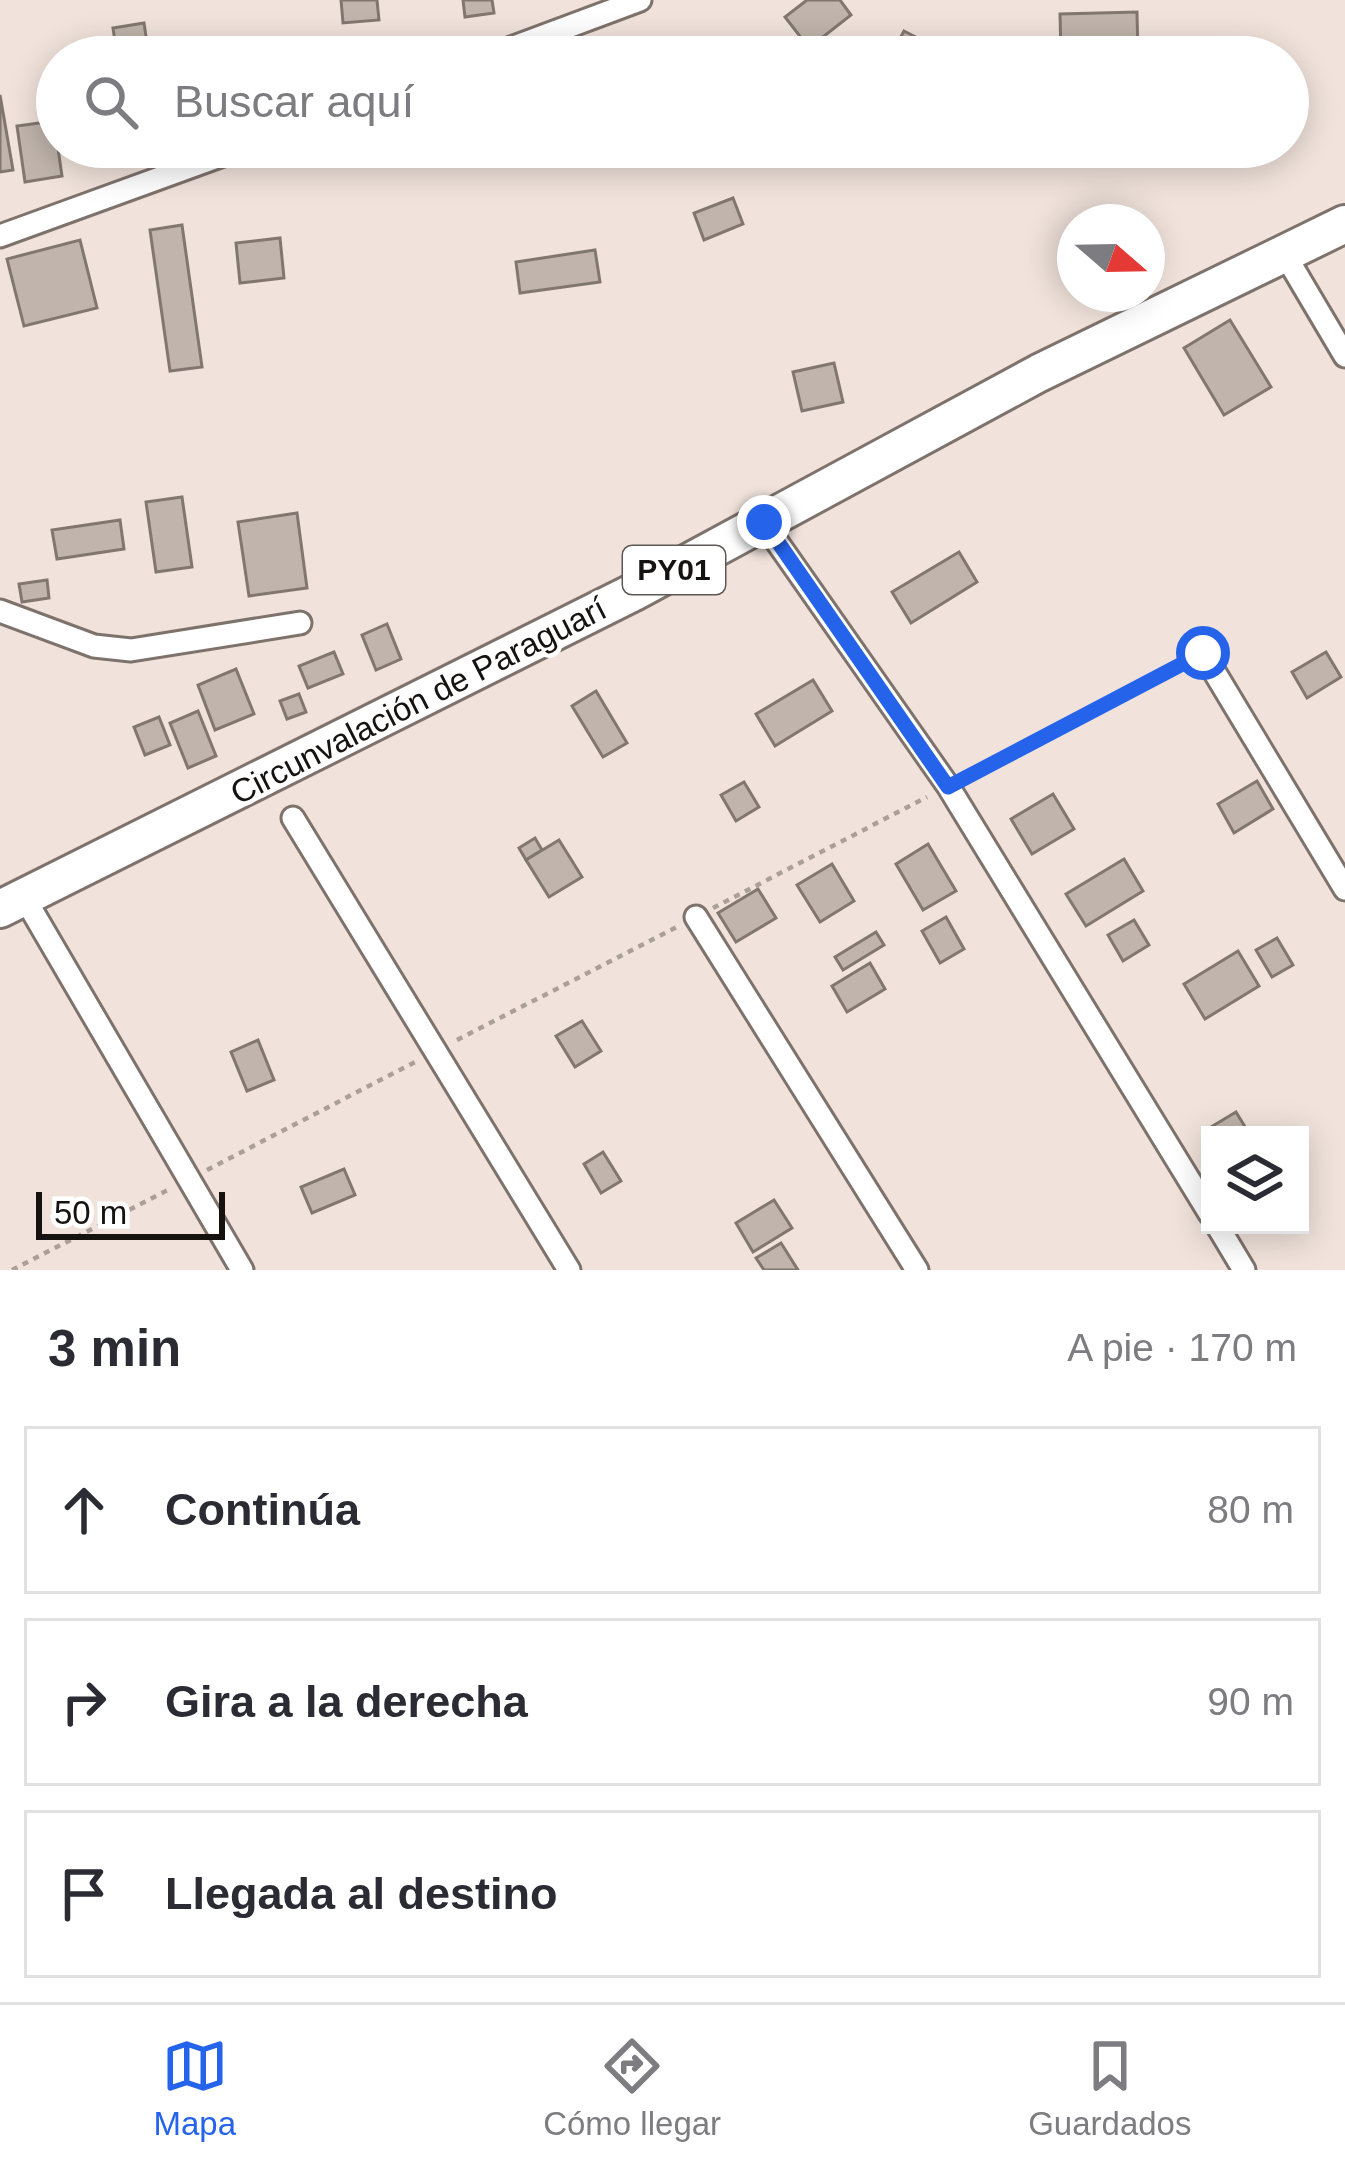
<!DOCTYPE html>
<html lang="es">
<head>
<meta charset="utf-8">
<style>
  body { margin:0; font-family:Helvetica,sans-serif; background:#f2f2f3; color:#2b2b33 }
  .controls { position:absolute; right:36px; bottom:36px; display:grid; overflow:hidden; border-radius:0px; box-shadow:0 6px 30px #0003 }
  .controls button { width:108px; height:108px; display:grid; place-items:center; padding:0; border:0; border-bottom:3px solid #e1e1e2; background:#fff; color:#2b2b33; font:60px sans-serif }
  .compass { position:absolute; left:1057px; top:204px; width:108px; height:108px; border-radius:50%; background:#fff; box-shadow:0 6px 30px #0003; rotate:110deg }
  .scale { position:absolute; left:36px; bottom:30px; width:189px; box-sizing:border-box; padding-left:12px; border:6px solid #16120f; border-top:0; font-size:33px; line-height:42px; white-space:nowrap; color:#16120f; -webkit-text-stroke:9px #fff; paint-order:stroke }
  .stop { position:absolute; width:36px; height:36px; margin:-27px; border:9px solid #2563eb; border-radius:50%; background:#fff }
  .stop.end { background:#2563eb; border-color:#fff; box-shadow:0 3px 12px #0008 }
  .list { margin:0; padding:0; list-style:none }
  h2 { display:flex; justify-content:space-between; align-items:center; height:156px; margin:0; padding:0 48px; font-size:51px }
  h2 small { font-size:39px; font-weight:400; color:#7c7c81 }
  .list li { display:grid; grid-template-columns:78px 1fr auto; gap:36px; align-items:center; box-sizing:border-box; height:168px; margin:0 24px 24px; padding:0 24px; border:3px solid #e1e1e2; border-radius:0px }
  .list b { display:block; font-size:45px; white-space:nowrap }
  .list em { font-size:39px; font-style:normal; color:#7c7c81 }
  .icon { flex:none; width:66px; height:66px; fill:none; stroke:currentColor; stroke-width:2; stroke-linecap:round; stroke-linejoin:round }
  .map { position:relative; flex:none; width:1345px; height:1270px; overflow:hidden }
  .search { position:absolute; background:#fff; box-shadow:0 6px 30px #0003; left:36px; right:36px; top:36px; height:132px; display:flex; align-items:center; gap:30px; box-sizing:border-box; padding:0 42px; border-radius:66px; color:#7c7c81; font-size:45px }
  .sheet { height:732px; background:#fff }
  nav { display:flex; justify-content:space-around; align-items:center; box-sizing:border-box; height:168px; border-top:3px solid #e1e1e2; background:#fff; font-size:33px; color:#7c7c81 }
  nav a { display:grid; justify-items:center; gap:6px }
  nav .on { color:#2563eb }
  .map>svg:first-child { display:block }
</style>
</head>
<body>
<div class="map">
<svg width="1345" height="1270" viewBox="0 0 1345 1270">
  <rect width="100%" height="100%" fill="#f1e3dc"/>
  <!-- building -->
  <g fill="#c0b4ac" stroke="#827770" stroke-width="3">
    <polygon points="341,0 377,0 379,20 343,23"/>
    <polygon points="463,0 492,0 494,13 465,17"/>
    <polygon points="807,0 840,0 851,15 809,48 785,17"/>
    <polygon points="1137,12 1138,57 1061,57 1060,14"/>
    <polygon points="144,23 148,50 117,55 113,28"/>
    <polygon points="904,31 941,50 937,57 890,57"/>
    <polygon points="672,39 679,57 651,57 648,48"/>
    <polygon points="0,95 13,170 0,172"/>
    <polygon points="54,121 62,176 25,182 17,126"/>
    <polygon points="602,147 635,147 638,154 609,166"/>
    <polygon points="665,147 704,147 705,150 672,163"/>
    <polygon points="733,198 743,224 704,240 694,213"/>
    <polygon points="182,225 202,367 170,371 150,230"/>
    <polygon points="280,238 284,278 240,283 236,243"/>
    <polygon points="80,240 97,308 24,326 7,259"/>
    <polygon points="595,250 600,282 520,293 516,262"/>
    <polygon points="1230,320 1271,387 1224,415 1184,348"/>
    <polygon points="834,363 843,402 802,411 793,372"/>
    <polygon points="182,497 192,567 156,572 146,502"/>
    <polygon points="297,513 307,588 249,596 238,522"/>
    <polygon points="120,520 124,549 57,559 52,530"/>
    <polygon points="959,552 977,582 911,623 892,592"/>
    <polygon points="47,580 49,598 22,602 19,584"/>
    <polygon points="387,624 401,659 376,670 362,635"/>
    <polygon points="334,652 343,674 308,688 299,666"/>
    <polygon points="1326,652 1341,677 1307,698 1292,672"/>
    <polygon points="236,669 254,714 215,730 198,685"/>
    <polygon points="813,680 832,711 775,746 756,714"/>
    <polygon points="596,691 627,743 603,757 572,706"/>
    <polygon points="299,694 306,712 287,719 280,701"/>
    <polygon points="198,711 216,756 188,768 170,723"/>
    <polygon points="159,717 170,745 145,755 134,727"/>
    <polygon points="1257,781 1273,809 1234,833 1218,804"/>
    <polygon points="744,782 759,807 736,821 721,795"/>
    <polygon points="1053,794 1074,829 1032,854 1011,819"/>
    <polygon points="535,838 542,850 526,860 519,848"/>
    <polygon points="559,840 582,877 549,897 526,860"/>
    <polygon points="928,844 956,891 923,910 896,864"/>
    <polygon points="1124,859 1143,891 1086,926 1066,894"/>
    <polygon points="832,864 854,901 820,922 797,885"/>
    <polygon points="758,889 776,918 736,942 718,913"/>
    <polygon points="946,917 964,949 940,963 922,931"/>
    <polygon points="1134,920 1149,945 1123,961 1108,935"/>
    <polygon points="876,932 884,945 843,970 835,957"/>
    <polygon points="1277,938 1293,965 1272,977 1256,950"/>
    <polygon points="1238,951 1259,986 1205,1019 1184,984"/>
    <polygon points="870,963 885,989 847,1012 832,986"/>
    <polygon points="582,1021 601,1051 575,1067 556,1036"/>
    <polygon points="258,1040 274,1080 247,1091 231,1052"/>
    <polygon points="1236,1112 1250,1135 1210,1137 1206,1130"/>
    <polygon points="603,1152 621,1181 601,1193 584,1164"/>
    <polygon points="344,1169 355,1195 312,1213 301,1187"/>
    <polygon points="774,1200 792,1228 753,1252 736,1223"/>
    <polygon points="781,1243 798,1270 764,1270 756,1258"/>
  </g>
  <g fill="none" stroke-linecap="round" stroke-linejoin="round">
    <!-- minor casing -->
    <g stroke="#7e726c" stroke-width="27">
      <g id="minor">
        <polyline points="487,57 640,0"/>
        <polyline points="0,236 245,147"/>
        <polyline points="1284,253 1345,356"/>
        <polyline points="763,522 948,786 1210,1214"/>
        <polyline points="0,611 94,646 131,650 300,623"/>
        <polyline points="1203,653 1345,889"/>
        <polyline points="293,818 569,1270"/>
        <polyline points="24,897 242,1270"/>
        <polyline points="696,917 917,1270"/>
        <polyline points="1217,1225 1244,1270"/>
      </g>
    </g>
    <!-- trunk casing -->
    <g stroke="#7e726c" stroke-width="42">
      <polyline id="trunk" points="0,909 634,592 1039,373 1345,224"/>
    </g>
    <!-- path -->
    <g stroke="#aa9f99" stroke-width="4.5" stroke-dasharray="6 6" stroke-linecap="butt">
      <polyline points="969,776 1182,664"/>
      <polyline points="713,908 927,797"/>
      <polyline points="457,1040 677,927"/>
      <polyline points="207,1170 415,1062"/>
      <polyline points="12,1270 170,1189"/>
    </g>
    <!-- minor -->
    <use href="#minor" stroke="#fff" stroke-width="21"/>
    <!-- trunk -->
    <use href="#trunk" stroke="#fff" stroke-width="36"/>
  </g>
  <g fill="none" stroke-linecap="round" stroke-linejoin="round">
    <!-- route -->
    <polyline stroke="#2563eb" stroke-width="15" points="764,522 948,787 1203,653"/>
  </g>
  <g text-anchor="middle" stroke-width="9" stroke-linejoin="round" paint-order="stroke">
    <!-- shield labels -->
    <rect fill="#fff" stroke="#5c5957" stroke-width="3" x="623" y="546" width="102" height="48" rx="9"/>
    <g font-size="30" font-weight="bold" fill="#16120f">
      <text x="674" y="580">PY01</text>
    </g>
    <!-- street labels -->
    <g font-size="33" fill="#16120f" stroke="#fff">
      <text transform="translate(418 700) rotate(-27)" y="12">Circunvalación de Paraguarí</text>
    </g>
  </g>
</svg>
<div class="controls">
<button><svg class="icon" aria-label="layers" viewBox="0 0 24 24"><path d="M12 4l9 5-9 5-9-5zM3 14l9 5 9-5"/></svg></button>
</div>
<svg class="compass" viewBox="-18 -18 36 36"><path d="M0-13l5 13h-10z" fill="#e53935"/><path d="M0 13l5-13h-10z" fill="#7c7c81"/></svg>
<div class="scale">50 m</div>
<div class="stop" style="left:1203px;top:653px"></div>
<div class="stop end" style="left:764px;top:522px"></div>
<div class="search"><svg class="icon" aria-label="search" viewBox="0 0 24 24"><circle cx="10" cy="10" r="6"/><path d="M15 15l6 6"/></svg>Buscar aquí</div>
</div>
<section class="sheet">
<h2>3 min<small>A pie · 170 m</small></h2>
<ul class="list">
<li><svg class="icon" aria-label="ahead" viewBox="0 0 24 24"><path d="M12 20V5M6 11l6-6 6 6"/></svg><div><b>Continúa</b></div><em>80 m</em></li>
<li><svg class="icon" aria-label="right" viewBox="0 0 24 24"><path d="M7 20v-9h11M14 6l5 5-5 5"/></svg><div><b>Gira a la derecha</b></div><em>90 m</em></li>
<li><svg class="icon" aria-label="arrive" viewBox="0 0 24 24"><path d="M6 21V4h12l-3 4 3 4H6"/></svg><div><b>Llegada al destino</b></div></li>
</ul>
</section>
<nav>
<a class="on"><svg class="icon" aria-label="map" viewBox="0 0 24 24"><path d="M3 6l6-2 6 2 6-2v14l-6 2-6-2-6 2zM9 4v14M15 6v14"/></svg>Mapa</a>
<a><svg class="icon" aria-label="directions" viewBox="0 0 24 24"><path d="M12 3l9 9-9 9-9-9zM9 14v-3h6M13 9l2 2-2 2"/></svg>Cómo llegar</a>
<a><svg class="icon" aria-label="saved" viewBox="0 0 24 24"><path d="M7 4h10v16l-5-4-5 4z"/></svg>Guardados</a>
</nav>
</body>
</html>
